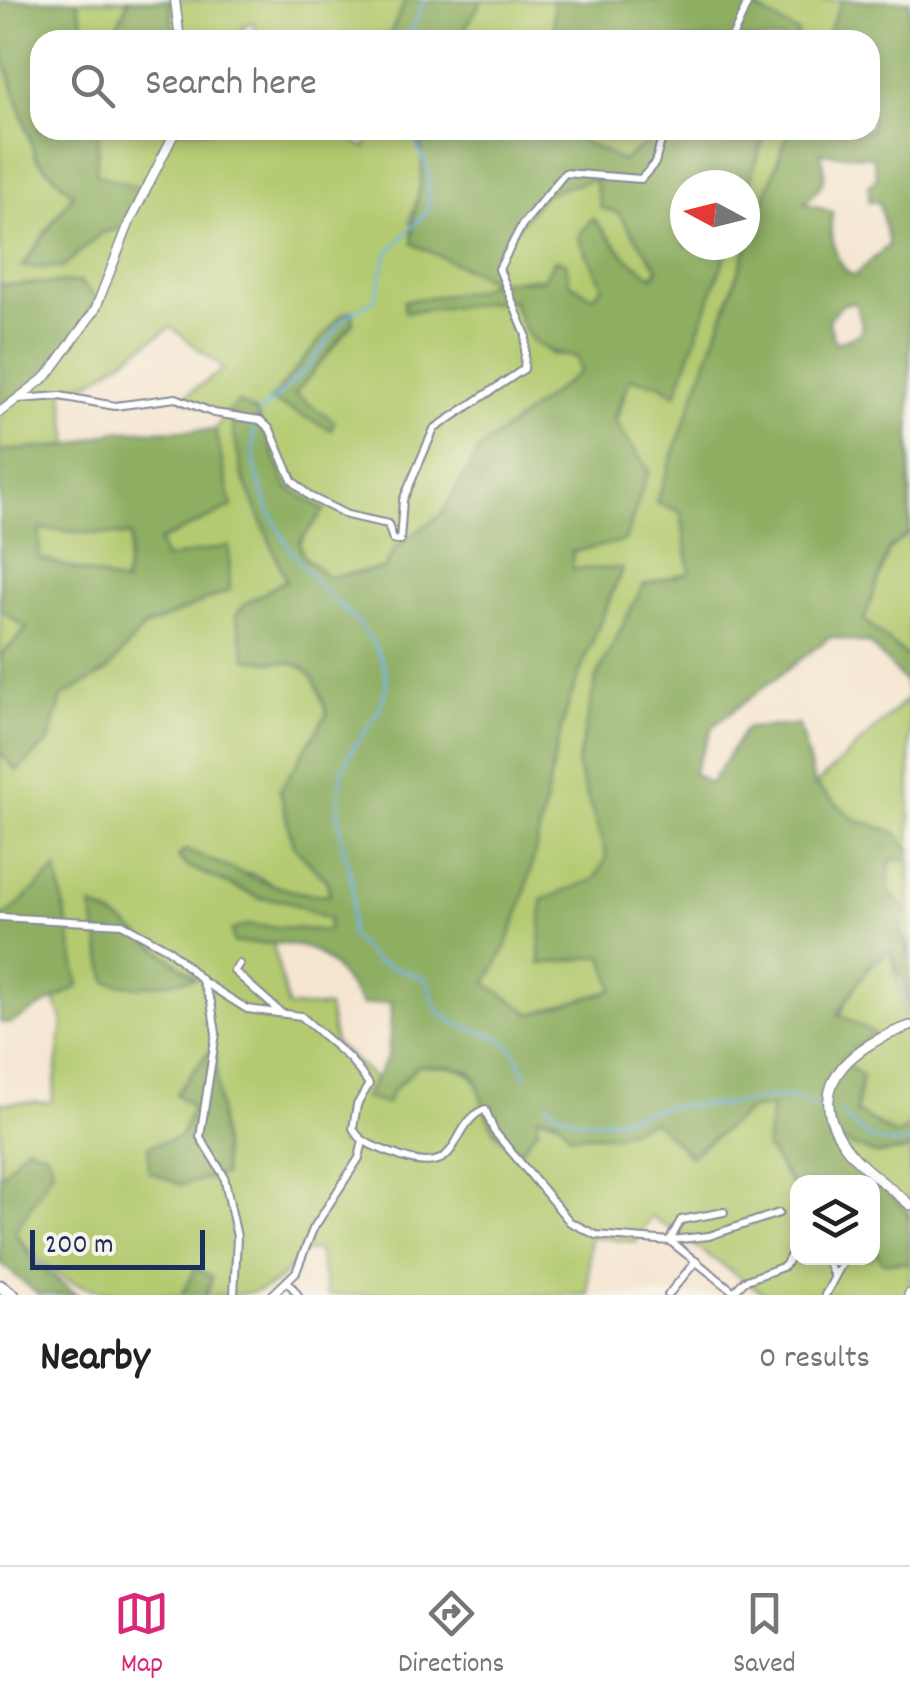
<!DOCTYPE html>
<html lang="en">
<head>
<meta charset="utf-8">
<style>
  body { margin:0; font-family:Dekko,sans-serif; background:#f2f2f2; color:#222 }
  .controls { position:absolute; right:30px; bottom:30px; display:grid; overflow:hidden; border-radius:20px; box-shadow:0 5px 15px #0003 }
  .controls button { width:90px; height:90px; display:grid; place-items:center; padding:0; border:0; border-bottom:2px solid #e0e0e0; background:#fff; color:#222; font:50px sans-serif }
  .compass { position:absolute; left:670px; top:170px; width:90px; height:90px; border-radius:50%; background:#fff; box-shadow:0 5px 15px #0003; rotate:277deg }
  .scale { position:absolute; left:30px; bottom:25px; width:175px; box-sizing:border-box; padding-left:10px; border:5px solid #1b2f5e; border-top:0; font-size:28px; line-height:35px; white-space:nowrap; color:#1b2f5e; -webkit-text-stroke:8px #f7f3e8; paint-order:stroke }
  .list { margin:0; padding:0; list-style:none }
  h2 { display:flex; justify-content:space-between; align-items:center; height:130px; margin:0; padding:0 40px; font-size:42px }
  h2 small { font-size:32px; font-weight:400; color:#767676 }
  .icon { flex:none; width:55px; height:55px; fill:none; stroke:currentColor; stroke-width:2; stroke-linecap:round; stroke-linejoin:round }
  .map { position:relative; flex:none; width:910px; height:1295px; overflow:hidden }
  .search { position:absolute; background:#fff; box-shadow:0 5px 15px #0003; left:30px; right:30px; top:30px; height:110px; display:flex; align-items:center; gap:25px; box-sizing:border-box; padding:0 35px; border-radius:30px; color:#767676; font-size:38px }
  .sheet { height:270px; background:#fff }
  nav { display:flex; justify-content:space-around; align-items:center; box-sizing:border-box; height:140px; border-top:2px solid #e0e0e0; background:#fff; font-size:28px; color:#767676 }
  nav a { display:grid; justify-items:center; gap:5px }
  nav .on { color:#db2777 }
  .map>svg:first-child { display:block }
</style>
</head>
<body>
<div class="map">
<svg width="910" height="1295" viewBox="0 0 910 1295">
  <rect width="100%" height="100%" fill="#f7f3e8"/>
  <filter id="ink" filterUnits="userSpaceOnUse"><feTurbulence type="fractalNoise" baseFrequency=".01" numOctaves="2"/><feDisplacementMap in="SourceGraphic" scale="20" xChannelSelector="R" yChannelSelector="G"/><feConvolveMatrix kernelMatrix="1 2 1 2 8 2 1 2 1" color-interpolation-filters="sRGB"/></filter>
  <filter id="wash" filterUnits="userSpaceOnUse"><feTurbulence type="fractalNoise" baseFrequency=".0048" numOctaves="4" result="noise"/><feDisplacementMap in="SourceGraphic" scale="40" xChannelSelector="R" yChannelSelector="G"/><feGaussianBlur stdDeviation="2.25" result="paint"/><feColorMatrix in="noise" values="0 0 0 0 0 0 0 0 0 0 0 0 0 0 0 0 0 1.4 0 .05"/><feComposite in="paint" operator="in"/></filter>
  <g filter="url(#wash)">
    <rect width="100%" height="100%" fill="#f5e6d1"/>
    <!-- green -->
    <g fill="#b3ca6f" stroke="#677c66" stroke-width="2.5" fill-rule="evenodd">
      <polygon points="77,0 129,0 110,40 87,40"/>
      <polygon points="170,0 406,0 387,40 260,40 253,22 242,26 248,40 174,40"/>
      <polygon points="482,0 553,0 555,40 458,40"/>
      <polygon points="741,0 842,0 825,40 796,40 798,33"/>
      <path d="M0 45 36 158 73 194 43 235 62 268 101 233 95 174 99 130H356V143L366 148 370 130H413C429 152 421 198 409 221L493 281 494 255 544 194 595 178 658 268 652 277 626 257 593 218 578 237 604 286 592 297C551 271 518 276 474 291 452 298 426 298 404 301L513 300 551 354 577 357 580 372 480 449 442 514 397 546 384 569 327 577 302 555 300 542 324 510 287 487 257 413 225 416 231 420 242 474 286 580 245 604 273 663 297 661 315 677 327 714 280 790 293 845 327 882 330 895 286 893 256 875 187 866 260 898 287 901 330 919 327 931 248 925 232 931 235 943H273L288 1007H328L335 1044 375 1079 364 1097 392 1091 418 1066C478 1064 478 1077 495 1131L538 1116 614 1135 653 1121 690 1155 751 1109 773 1107 766 1147 791 1185H797L798 1258H872L873 1247 882 1262 910 1263V1295H766L651 1216 636 1242 590 1237 588 1295H327L318 1250 302 1252C274 1295 254 1295 206 1295L212 1277 196 1268 182 1295C100 1295 64 1295 14 1232L26 1146 0 1177V1103L52 1102 63 1023 55 999 79 986 0 915V528L107 671 143 628 230 590 164 559 159 541 232 506 215 430 224 415 182 398 224 369 171 327 92 381 63 391 69 446 0 451V400L5 404 80 282 0 285ZM353 311V324L294 394 332 430 271 400ZM214 1051 181 1185 180 1137 193 1107 176 1093Z"/>
      <polygon points="561,130 641,130 649,142 622,161"/>
      <path d="M766 130H789L657 503 681 511 690 572 577 766 607 857 595 879 603 956 614 990 532 1014 485 983C534 907 539 813 562 727 576 673 602 621 622 569H572V552L630 378 660 384 676 393 729 245H745V196Z"/>
      <polygon points="40,529 132,536 124,584 39,558"/>
      <polygon points="910,532 910,659 863,620 889,549"/>
      <polygon points="906,700 910,704 910,851 894,832 854,819 815,785"/>
      <polygon points="890,860 910,860 910,956 888,890"/>
      <path d="M889 950C910 1008 910 1066 910 1128L897 1135 856 1112C834 1043 824 999 889 950Z"/>
      <path d="M829 1136 876 1154 910 1150V1218C885 1189 846 1171 829 1136Z"/>
    </g>
    <!-- forest -->
    <g fill="#8eae62" stroke="#546e60" stroke-width="2.5" fill-rule="evenodd">
      <polygon points="0,0 77,0 87,40 40,40 40,130 99,130 96,174 142,188 124,228 101,233 62,268 22,267 73,194 36,158 0,45"/>
      <polygon points="129,0 170,0 174,40 110,40"/>
      <polygon points="406,0 482,0 458,40 387,40"/>
      <polygon points="553,0 741,0 798,33 796,40 555,40"/>
      <path d="M842 0 910 1V532L889 549 864 620 910 659V704L905 682 870 644 830 637 713 726 693 773 710 784 746 728 799 725 815 785 854 819 895 832 910 851V860H890L888 890 906 911 899 932 910 956V1017L903 981 889 951 869 966 838 1014 874 1033 840 1061 862 1075 856 1112 896 1135 910 1127V1150L876 1154 830 1138C847 1172 890 1182 908 1216 910 1227 910 1250 910 1263L882 1262 873 1247 872 1182 792 1185 766 1147 772 1107 751 1109 690 1156 653 1121 614 1135H570L557 1118 538 1116 539 1127 518 1153C511 1146 500 1139 495 1131 464 1083 502 1064 418 1066L392 1091 386 1104 364 1098 388 1057 392 1002 362 1005C319 940 310 943 234 943L232 930 248 925 327 931 330 919 287 901 260 898 187 866 178 857 185 850C233 867 280 896 330 895L327 881 293 845 280 790 327 714C307 652 303 667 246 659L236 615 245 604 286 580 242 474 231 420 224 415 238 402 257 413 287 487 324 510 300 542 302 555 328 577 384 569 397 546 442 514 480 449 580 372 577 357C536 352 524 339 513 300L405 312 404 301 473 291 493 281 413 244C408 209 436 163 413 130H561L622 161 649 142 641 130H766L745 196V185H685V245H729L676 394 660 384 630 379 613 419 649 470 625 541 572 552 573 569 622 568C602 620 577 673 562 726 539 812 535 906 486 983L532 1014 614 990 603 956 540 964 542 900 595 879 607 857 577 766 596 678 643 585 690 572 681 512 656 503 789 130H870V40H825ZM820 153 873 157 877 179 869 185V201L879 202 889 245 854 276C835 267 827 230 833 212L804 203C823 186 830 178 820 153ZM594 179 601 208 617 212 658 268 653 277 626 257 593 218 578 236 603 286 593 297 569 282 566 262 555 260 542 280 494 281V255L544 194ZM855 303 862 323 860 334 835 343 828 319 843 304Z"/>
      <path d="M80 282 97 299C69 347 54 375 5 404L0 400V285Z"/>
      <polygon points="353,311 353,323 295,394 334,421 332,430 270,400 342,314"/>
      <path d="M215 430 232 507 159 541 164 559 229 546 230 590 143 628 107 671 62 697 49 742 17 771 0 752V656L27 629 0 609V451L69 446 116 431ZM40 529 131 536 125 584 39 558Z"/>
      <polygon points="57,869 79,986 9,1024 0,1022 0,915 6,916"/>
      <polygon points="91,906 120,920 196,978 137,987 107,982"/>
      <polygon points="210,1050 215,1051 224,1175 181,1185 148,1171 149,1146 180,1137 192,1107 176,1094"/>
      <polygon points="26,1146 47,1153 53,1169 15,1232 33,1260 77,1295 39,1295 0,1263 0,1177"/>
      <polygon points="195,1268 212,1277 206,1295 182,1295"/>
    </g>
    <g fill="none" stroke-linecap="round" stroke-linejoin="round">
      <!-- stream -->
      <g stroke="#75b4e8" stroke-width="2.5">
        <polyline points="406,40 426,0"/>
        <polyline points="259,414 311,364 345,317 375,299 387,254 428,210 429,172 410,130"/>
        <path d="M254 429C248 481 280 541 314 580 339 608 368 625 382 661 400 707 354 733 343 770 333 805 341 842 350 874 356 893 350 916 350 935L375 961 426 979C430 987 432 1001 437 1008 463 1044 506 1013 525 1076"/>
        <path d="M546 1103C587 1137 625 1114 671 1106 687 1103 702 1106 717 1105 761 1103 779 1087 823 1110"/>
        <path d="M840 1113C862 1135 878 1148 910 1142"/>
      </g>
    </g>
  </g>
  <g filter="url(#ink)">
    <g fill="none" stroke-linecap="round" stroke-linejoin="round">
      <!-- minor casing -->
      <g stroke="#888a98" stroke-width="10">
        <g id="minor">
          <polyline points="731,40 749,0"/>
          <polyline points="18,399 60,396 115,406 176,398 214,413 260,420 270,429 292,480 309,496 347,515 388,524 393,540 400,541 403,500 434,429 524,369 526,335 499,269 522,225 565,173 641,179 655,163 664,130"/>
          <polyline points="0,917 122,924 168,949 201,979 211,1002 216,1033 200,1137 224,1176 237,1237 234,1295"/>
          <polyline points="239,964 234,971 280,1012"/>
          <path d="M204 982 247 1009 301 1016 350 1059 369 1084 357 1105 353 1128C360 1143 376 1147 391 1153 466 1184 446 1126 485 1109L494 1131 570 1222 596 1235 670 1241 738 1295"/>
          <polyline points="671,1238 681,1220 724,1212"/>
          <polyline points="670,1240 709,1236 779,1213"/>
          <polyline points="826,1258 833,1274"/>
          <polyline points="289,1283 298,1295"/>
          <polyline points="734,1292 744,1281 785,1266 795,1247 792,1240"/>
          <polyline points="272,1295 296,1272 313,1229 359,1158 363,1141"/>
          <polyline points="668,1295 696,1261"/>
          <polyline points="825,1295 845,1258"/>
        </g>
      </g>
      <!-- tertiary casing -->
      <g stroke="#888a98" stroke-width="11">
        <g id="tertiary">
          <polyline points="175,0 180,40"/>
          <polyline points="0,412 47,376 95,310 130,221 176,130"/>
        </g>
      </g>
      <!-- secondary casing -->
      <g stroke="#888a98" stroke-width="12">
        <g id="secondary">
          <path d="M910 1026C861 1043 803 1079 841 1140 856 1165 888 1185 910 1205"/>
          <polyline points="909,1295 910,1294"/>
        </g>
      </g>
      <!-- motorway casing -->
      <g stroke="#888a98" stroke-width="15">
        <polyline id="motorway" points="0,1286 13,1295"/>
      </g>
      <!-- minor -->
      <use href="#minor" stroke="#fff" stroke-width="6"/>
      <!-- tertiary -->
      <use href="#tertiary" stroke="#fff" stroke-width="8"/>
      <!-- secondary -->
      <use href="#secondary" stroke="#fff" stroke-width="9"/>
      <!-- motorway -->
      <use href="#motorway" stroke="#fff" stroke-width="11"/>
    </g>
  </g>
</svg>
<div class="controls">
<button><svg class="icon" aria-label="layers" viewBox="0 0 24 24"><path d="M12 4l9 5-9 5-9-5zM3 14l9 5 9-5"/></svg></button>
</div>
<svg class="compass" viewBox="-18 -18 36 36"><path d="M0-13l5 13h-10z" fill="#e53935"/><path d="M0 13l5-13h-10z" fill="#767676"/></svg>
<div class="scale">200 m</div>
<div class="search"><svg class="icon" aria-label="search" viewBox="0 0 24 24"><circle cx="10" cy="10" r="6"/><path d="M15 15l6 6"/></svg>Search here</div>
</div>
<section class="sheet">
<h2>Nearby<small>0 results</small></h2>
<ul class="list">
</ul>
</section>
<nav>
<a class="on"><svg class="icon" aria-label="map" viewBox="0 0 24 24"><path d="M3 6l6-2 6 2 6-2v14l-6 2-6-2-6 2zM9 4v14M15 6v14"/></svg>Map</a>
<a><svg class="icon" aria-label="directions" viewBox="0 0 24 24"><path d="M12 3l9 9-9 9-9-9zM9 14v-3h6M13 9l2 2-2 2"/></svg>Directions</a>
<a><svg class="icon" aria-label="saved" viewBox="0 0 24 24"><path d="M7 4h10v16l-5-4-5 4z"/></svg>Saved</a>
</nav>
</body>
</html>
